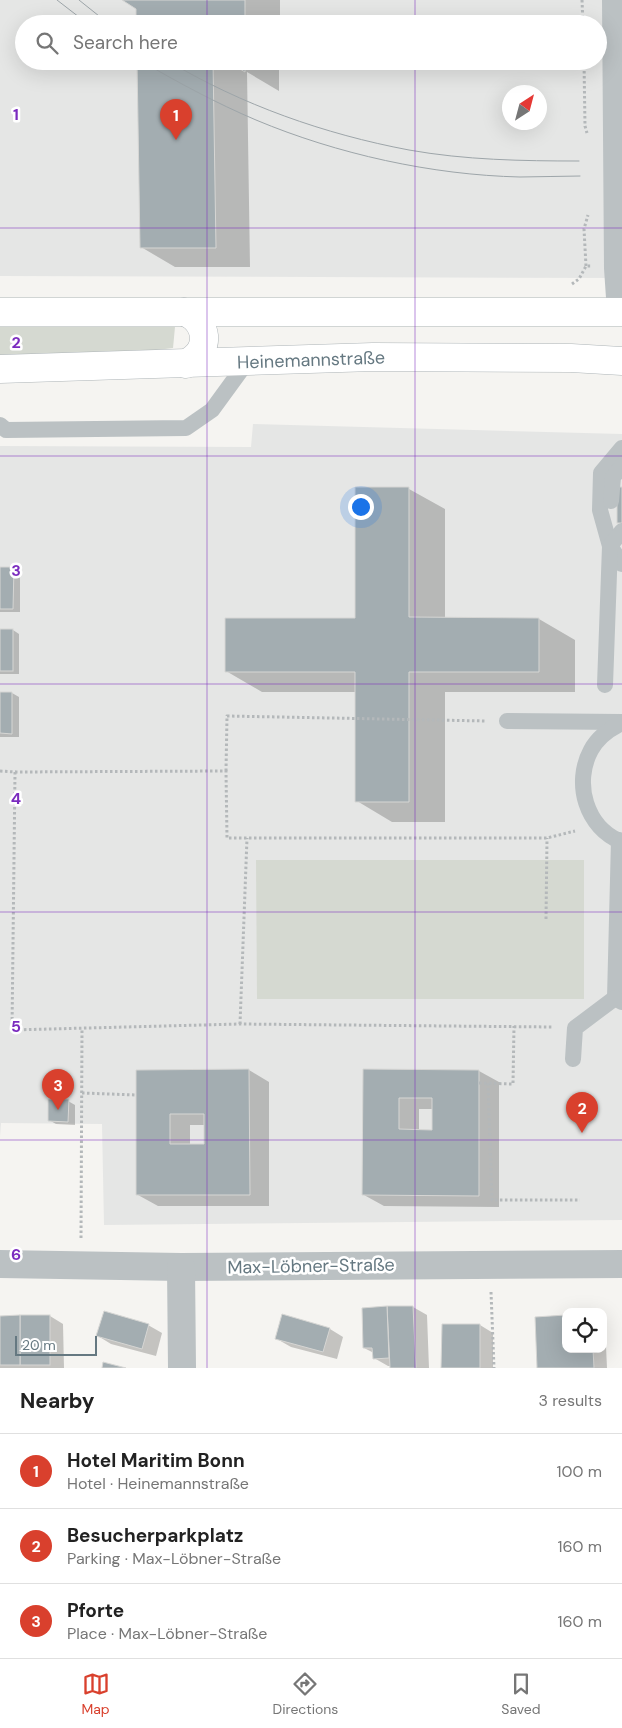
<!DOCTYPE html>
<html lang="en">
<head>
<meta charset="utf-8">
<style>
  body { margin:0; font-family:"DM Sans",sans-serif; background:#f6f6f6; color:#222 }
  .controls { position:absolute; right:15px; bottom:15px; display:grid; overflow:hidden; border-radius:10px; box-shadow:0 5px 20px #0002 }
  .controls button { width:45px; height:45px; display:grid; place-items:center; padding:0; border:0; border-bottom:1px solid #e0e0e0; background:#fff; color:#222; font:25px sans-serif }
  .compass { position:absolute; left:502px; top:85px; width:45px; height:45px; border-radius:50%; background:#fff; box-shadow:0 5px 20px #0002; rotate:36deg }
  .scale { position:absolute; left:15px; bottom:12px; width:82px; box-sizing:border-box; padding-left:5px; border:2px solid #657881; border-top:0; font-size:14px; line-height:18px; white-space:nowrap; color:#657881; -webkit-text-stroke:4px #fff; paint-order:stroke }
  .you { position:absolute; left:360px; top:506px; width:18px; height:18px; margin:-12px; border:4px solid #fff; border-radius:50%; background:#1a73e8; box-shadow:0 0 0 8px #1a73e833 }
  .badge { display:grid; place-items:center; width:32px; height:32px; border-radius:50%; background:#d9402d; color:#fff; font-size:16px; font-weight:700 }
  .pin { position:absolute; translate:-50% -41px; filter:drop-shadow(0 1px 2px #0008) }
  .pin::after { content:''; position:absolute; top:26px; width:18px; height:15px; background:inherit; clip-path:polygon(0 0,100% 0,50% 100%) }
  .list { margin:0; padding:0; list-style:none }
  h2 { display:flex; justify-content:space-between; align-items:center; height:65px; margin:0; padding:0 20px; font-size:21px }
  h2 small { font-size:16px; font-weight:400; color:#767676 }
  .list li { display:grid; grid-template-columns:32px 1fr auto; gap:15px; align-items:center; box-sizing:border-box; height:75px; padding:0 20px; border-top:1px solid #e0e0e0 }
  .list b { display:block; font-size:19px; white-space:nowrap }
  .list p { margin:0; font-size:16px; white-space:nowrap; color:#767676 }
  .list em { font-size:16px; font-style:normal; color:#767676 }
  .icon { flex:none; width:28px; height:28px; fill:none; stroke:currentColor; stroke-width:2; stroke-linecap:round; stroke-linejoin:round }
  .map { position:relative; flex:none; width:622px; height:1368px; overflow:hidden }
  .search { position:absolute; background:#fff; box-shadow:0 5px 20px #0002; left:15px; right:15px; top:15px; height:55px; display:flex; align-items:center; gap:12px; box-sizing:border-box; padding:0 18px; border-radius:28px; color:#767676; font-size:19px }
  .sheet { height:290px; background:#fff }
  nav { display:flex; justify-content:space-around; align-items:center; box-sizing:border-box; height:70px; border-top:1px solid #e0e0e0; background:#fff; font-size:14px; color:#767676 }
  nav a { display:grid; justify-items:center; gap:2px }
  nav .on { color:#d9402d }
  .map>svg:first-child { display:block }
</style>
</head>
<body>
<div class="map">
<svg width="622" height="1368" viewBox="0 0 622 1368">
  <rect width="100%" height="100%" fill="#f5f4f1"/>
  <!-- built -->
  <g fill="#e5e6e5" fill-rule="evenodd">
    <path d="M0 0H622V278L0 276ZM24 24H598V61H24ZM510 92H540V122H510Z"/>
    <polygon points="253,424 622,434 622,1220 104,1225 102,1124 1,1123 0,1137 0,446 251,447"/>
  </g>
  <!-- green -->
  <g fill="#d5d9d1">
    <polygon points="0,327 175,327 173,348 84,359 0,359"/>
    <polygon points="256,860 584,860 584,999 257,999"/>
  </g>
  <!-- shadow -->
  <g fill="#0003" fill-rule="evenodd">
    <polygon points="124,0 280,0 280,24 138,24 137,8"/>
    <polygon points="138,61 279,61 279,91 247,72 250,267 175,267 141,247"/>
    <polygon points="409,489 445,509 445,619 539,619 575,640 575,692 445,692 445,822 392,822 357,801 357,692 262,692 226,671 357,619"/>
    <polygon points="0,568 13,568 20,572 20,612 0,612"/>
    <polygon points="0,630 13,630 19,634 19,674 0,674"/>
    <polygon points="0,693 12,693 19,697 19,737 0,737"/>
    <path d="M249 1070 269 1082V1206H158L138 1195 137 1071ZM190 1125H205V1145H190Z"/>
    <path d="M364 1070 479 1071 499 1082V1207L384 1206 364 1195ZM419 1109H433V1131H419Z"/>
    <polygon points="68,1101 75,1105 75,1125 56,1124 49,1120"/>
    <polygon points="413,1307 427,1315 429,1368 391,1368 391,1366 388,1366 374,1358 374,1353 364,1348 363,1309"/>
    <polygon points="50,1316 63,1324 64,1368 0,1368 0,1317"/>
    <polygon points="603,1323 605,1324 607,1368 539,1368 566,1349 603,1349"/>
    <polygon points="148,1325 162,1333 156,1356 111,1344 98,1336"/>
    <polygon points="480,1325 493,1333 493,1368 443,1368"/>
    <polygon points="330,1329 343,1337 337,1359 291,1347 277,1339"/>
  </g>
  <!-- building -->
  <g fill="#a3adb1" stroke="#d6d6d4" fill-rule="evenodd">
    <polygon points="122,0 245,0 245,24 136,24 136,9"/>
    <polygon points="137,61 213,61 216,248 140,248"/>
    <polygon points="227,61 245,61 245,72"/>
    <polygon points="355,487 409,487 409,617 539,618 539,672 409,672 409,802 355,802 355,672 225,672 225,618 355,618"/>
    <rect x="617" y="487" width="5" height="36"/>
    <polygon points="0,567 14,567 13,609 0,609"/>
    <rect x="0" y="629" width="13" height="42"/>
    <polygon points="0,692 12,692 12,734 0,733"/>
    <path d="M249 1069 250 1195H136V1070ZM170 1114H204V1144H170Z"/>
    <path d="M363 1069 479 1070V1196L362 1195ZM399 1098H432V1130L399 1129Z"/>
    <polygon points="48,1099 69,1099 68,1122 48,1121"/>
    <polygon points="387,1306 413,1306 416,1368 390,1368"/>
    <polygon points="387,1306 389,1358 373,1359 372,1348 363,1348 362,1308"/>
    <polygon points="104,1311 149,1324 142,1349 96,1336"/>
    <polygon points="282,1314 330,1328 323,1352 275,1339"/>
    <rect x="20" y="1315" width="30" height="50"/>
    <polygon points="20,1315 20,1365 0,1365 0,1316"/>
    <polygon points="566,1315 566,1349 593,1349 594,1368 537,1368 535,1317"/>
    <polygon points="442,1324 480,1324 480,1368 441,1368"/>
    <polygon points="103,1362 126,1368 102,1368"/>
  </g>
  <g fill="none" stroke-linecap="round" stroke-linejoin="round">
    <!-- secondary casing -->
    <g stroke="#aeb5b8" stroke-width="29">
      <g id="secondary">
        <polyline points="0,312 622,312"/>
        <path d="M184 312C200 317 209 335 201 350 198 356 192 360 186 364"/>
        <polyline points="0,369 373,357 571,358 622,361"/>
      </g>
    </g>
    <!-- path -->
    <g stroke="#b4b8ba" stroke-width="3" stroke-dasharray="2.5 2.5" stroke-linecap="butt">
      <polyline points="582,0 583,24"/>
      <polyline points="584,61 585,126 587,133"/>
      <polyline points="586,266 584,229 588,215"/>
      <polyline points="572,284 579,279 586,266 591,266"/>
      <polyline points="0,771 15,772 12,1030 240,1024 552,1027"/>
      <polyline points="226,771 227,716 486,721"/>
      <polyline points="15,772 226,771 227,838 547,838 575,831"/>
      <polyline points="546,919 547,838"/>
      <polyline points="240,1024 247,838"/>
      <polyline points="479,1083 513,1084 514,1026"/>
      <polyline points="488,1083 492,1200 580,1200"/>
      <polyline points="82,1093 136,1095"/>
      <polyline points="81,1238 82,1028"/>
      <polyline points="491,1292 494,1368"/>
    </g>
    <!-- lane -->
    <g stroke="#bbc1c3" stroke-width="16">
      <polyline points="0,425 6,430 186,428 212,410 247,362"/>
      <polyline points="622,448 601,473 600,510 610,546 622,564"/>
      <polyline points="611,501 613,477 622,466"/>
      <polyline points="605,685 610,546 622,531"/>
      <polyline points="507,721 622,722"/>
      <path d="M622 723C609 729 598 737 591 750 573 783 586 828 622 842"/>
      <polyline points="619,840 615,998 622,1002"/>
      <polyline points="573,1059 575,1028 615,998"/>
    </g>
    <!-- street -->
    <g stroke="#bbc1c3" stroke-width="28">
      <polyline points="616,0 618,268 621,312"/>
      <polyline points="0,1264 181,1267 622,1264"/>
      <polyline points="181,1267 182,1368"/>
    </g>
    <!-- secondary -->
    <use href="#secondary" stroke="#fff" stroke-width="28"/>
    <!-- tram -->
    <g stroke="#9da5a9" stroke-width="1">
      <polyline points="57,0 88,24"/>
      <polyline points="79,0 109,24"/>
      <path d="M141 61C179 83 216 103 256 120 337 154 432 175 520 177 540 177 560 176 580 176"/>
      <path d="M168 61C242 105 324 134 409 150 465 160 522 161 579 161"/>
    </g>
  </g>
  <!-- grid -->
  <path fill="none" stroke="#7b2cbf" stroke-width="1" stroke-opacity="0.55" d="M207 0V24M415 0V24M207 61V1368M415 61V1368M0 228H622M0 456H622M0 684H622M0 912H622M0 1140H622"/>
  <g text-anchor="middle" stroke-width="5" stroke-linejoin="round" paint-order="stroke">
    <!-- street labels -->
    <g font-size="18" fill="#657881" stroke="#fff">
      <text transform="translate(311 360) rotate(-2)" y="6">Heinemannstraße</text>
      <text transform="translate(311 1266) rotate(-1)" y="6">Max-Löbner-Straße</text>
    </g>
  </g>
  <g font-size="16" text-anchor="middle" font-weight="bold" fill="#7b2cbf" stroke="#fff" stroke-width="5" stroke-linejoin="round" paint-order="stroke">
    <text x="16" y="120">1</text>
    <text x="16" y="348">2</text>
    <text x="16" y="576">3</text>
    <text x="16" y="804">4</text>
    <text x="16" y="1032">5</text>
    <text x="16" y="1260">6</text>
  </g>
</svg>
<div class="controls">
<button><svg class="icon" aria-label="locate" viewBox="0 0 24 24"><circle cx="12" cy="12" r="6"/><path d="M12 2v4M12 18v4M2 12h4M18 12h4"/></svg></button>
</div>
<svg class="compass" viewBox="-18 -18 36 36"><path d="M0-13l5 13h-10z" fill="#e53935"/><path d="M0 13l5-13h-10z" fill="#767676"/></svg>
<div class="scale">20 m</div>
<div class="you"></div>
<div class="pin badge" style="left:176px;top:140px">1</div>
<div class="pin badge" style="left:582px;top:1133px">2</div>
<div class="pin badge" style="left:58px;top:1110px">3</div>
<div class="search"><svg class="icon" aria-label="search" viewBox="0 0 24 24"><circle cx="10" cy="10" r="6"/><path d="M15 15l6 6"/></svg>Search here</div>
</div>
<section class="sheet">
<h2>Nearby<small>3 results</small></h2>
<ul class="list">
<li><span class="badge">1</span><div><b>Hotel Maritim Bonn</b><p>Hotel · Heinemannstraße</p></div><em>100 m</em></li>
<li><span class="badge">2</span><div><b>Besucherparkplatz</b><p>Parking · Max-Löbner-Straße</p></div><em>160 m</em></li>
<li><span class="badge">3</span><div><b>Pforte</b><p>Place · Max-Löbner-Straße</p></div><em>160 m</em></li>
</ul>
</section>
<nav>
<a class="on"><svg class="icon" aria-label="map" viewBox="0 0 24 24"><path d="M3 6l6-2 6 2 6-2v14l-6 2-6-2-6 2zM9 4v14M15 6v14"/></svg>Map</a>
<a><svg class="icon" aria-label="directions" viewBox="0 0 24 24"><path d="M12 3l9 9-9 9-9-9zM9 14v-3h6M13 9l2 2-2 2"/></svg>Directions</a>
<a><svg class="icon" aria-label="saved" viewBox="0 0 24 24"><path d="M7 4h10v16l-5-4-5 4z"/></svg>Saved</a>
</nav>
</body>
</html>
